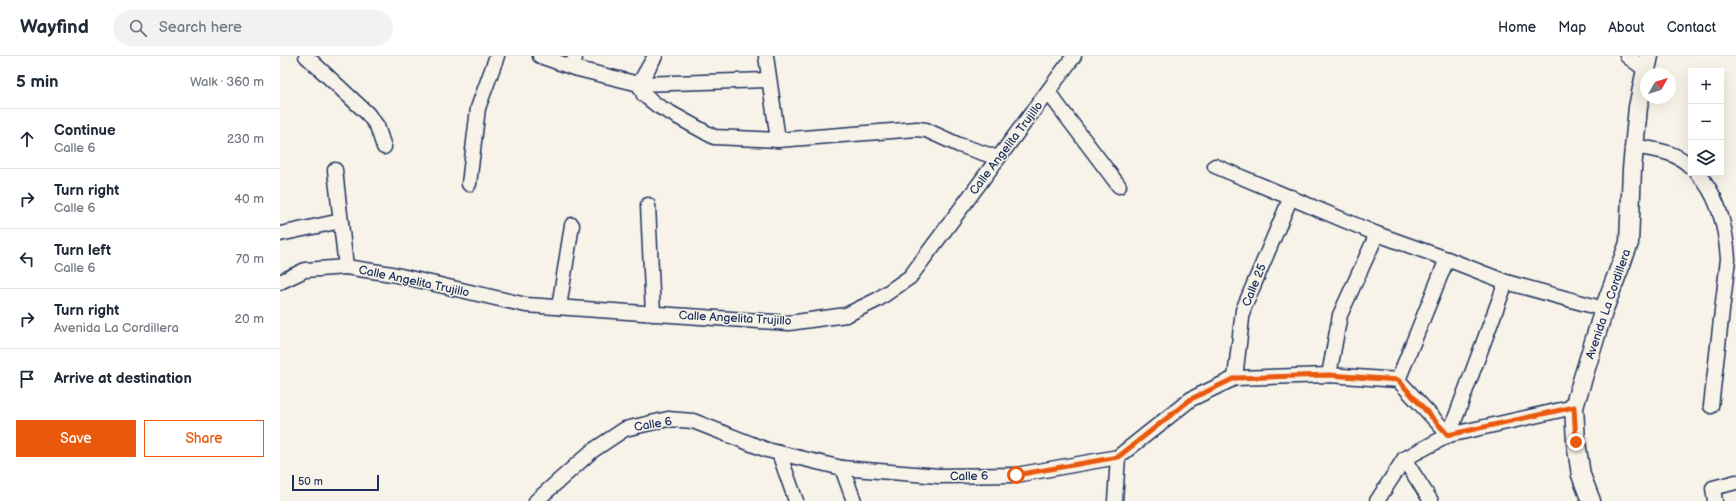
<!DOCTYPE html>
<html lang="en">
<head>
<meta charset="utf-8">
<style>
  body { margin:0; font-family:"Balsamiq Sans",sans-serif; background:#f2f2f3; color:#1f2937 }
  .controls { position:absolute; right:12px; top:12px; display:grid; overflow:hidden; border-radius:0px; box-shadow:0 4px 16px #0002 }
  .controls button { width:36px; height:36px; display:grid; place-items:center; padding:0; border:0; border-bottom:1px solid #e0e1e3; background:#fff; color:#1f2937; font:20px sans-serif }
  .compass { position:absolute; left:1360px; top:12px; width:36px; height:36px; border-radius:50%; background:#fff; box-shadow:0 4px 16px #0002; rotate:51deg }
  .scale { position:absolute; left:12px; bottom:10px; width:87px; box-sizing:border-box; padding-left:4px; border:2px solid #1b2f5e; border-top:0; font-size:11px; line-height:14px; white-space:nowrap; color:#1b2f5e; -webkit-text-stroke:3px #f7f3e8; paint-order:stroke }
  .stop { position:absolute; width:12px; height:12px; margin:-9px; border:3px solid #ea580c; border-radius:50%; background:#fff }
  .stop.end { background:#ea580c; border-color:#fff; box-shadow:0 1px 4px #0008 }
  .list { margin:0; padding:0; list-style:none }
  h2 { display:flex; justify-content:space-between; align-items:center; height:52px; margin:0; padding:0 16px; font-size:17px }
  h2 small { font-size:13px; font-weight:400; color:#747a83 }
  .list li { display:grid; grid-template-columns:26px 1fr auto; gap:12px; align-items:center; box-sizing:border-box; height:60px; padding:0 16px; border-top:1px solid #e0e1e3 }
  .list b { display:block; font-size:15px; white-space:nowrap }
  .list p { margin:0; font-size:13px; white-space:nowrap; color:#747a83 }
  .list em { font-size:13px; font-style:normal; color:#747a83 }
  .actions { display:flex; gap:8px; padding:12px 16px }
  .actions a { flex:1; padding:9px 0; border:1px solid #ea580c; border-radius:0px; text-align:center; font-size:14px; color:#ea580c }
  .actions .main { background:#ea580c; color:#fff }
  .icon { flex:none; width:22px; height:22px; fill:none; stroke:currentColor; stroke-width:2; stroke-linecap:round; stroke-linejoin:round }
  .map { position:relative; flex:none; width:1456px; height:445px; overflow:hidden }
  header { display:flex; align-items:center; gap:24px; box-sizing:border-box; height:56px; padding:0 20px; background:#fff; border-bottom:1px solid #e0e1e3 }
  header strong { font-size:19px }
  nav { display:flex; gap:22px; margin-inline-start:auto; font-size:14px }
  .search { width:280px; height:36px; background:#f2f2f3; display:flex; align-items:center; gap:10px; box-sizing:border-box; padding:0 14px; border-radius:22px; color:#747a83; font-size:15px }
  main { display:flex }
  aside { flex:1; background:#fff }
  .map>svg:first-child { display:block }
</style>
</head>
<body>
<header>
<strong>Wayfind</strong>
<div class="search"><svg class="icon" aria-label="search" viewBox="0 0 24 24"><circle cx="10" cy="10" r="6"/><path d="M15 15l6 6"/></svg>Search here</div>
<nav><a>Home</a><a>Map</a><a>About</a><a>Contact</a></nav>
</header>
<main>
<aside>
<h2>5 min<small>Walk · 360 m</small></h2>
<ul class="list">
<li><svg class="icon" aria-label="ahead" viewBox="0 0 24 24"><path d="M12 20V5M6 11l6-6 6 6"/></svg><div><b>Continue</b><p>Calle 6</p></div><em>230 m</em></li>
<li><svg class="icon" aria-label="right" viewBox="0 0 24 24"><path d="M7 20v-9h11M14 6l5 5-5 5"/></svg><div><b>Turn right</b><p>Calle 6</p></div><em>40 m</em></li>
<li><svg class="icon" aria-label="left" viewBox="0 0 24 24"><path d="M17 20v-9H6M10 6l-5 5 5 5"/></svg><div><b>Turn left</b><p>Calle 6</p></div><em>70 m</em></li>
<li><svg class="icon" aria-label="right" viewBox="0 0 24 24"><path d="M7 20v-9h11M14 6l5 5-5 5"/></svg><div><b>Turn right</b><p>Avenida La Cordillera</p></div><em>20 m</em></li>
<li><svg class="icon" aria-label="arrive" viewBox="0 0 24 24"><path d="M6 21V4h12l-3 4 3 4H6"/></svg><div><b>Arrive at destination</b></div></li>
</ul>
<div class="actions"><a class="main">Save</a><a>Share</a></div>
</aside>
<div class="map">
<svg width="1456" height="445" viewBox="0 0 1456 445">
  <rect width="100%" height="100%" fill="#f7f3e8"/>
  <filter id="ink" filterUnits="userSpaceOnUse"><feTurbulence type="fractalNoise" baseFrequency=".025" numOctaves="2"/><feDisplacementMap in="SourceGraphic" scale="8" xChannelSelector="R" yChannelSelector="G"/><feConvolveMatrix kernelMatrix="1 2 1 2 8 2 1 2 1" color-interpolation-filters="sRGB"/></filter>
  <g filter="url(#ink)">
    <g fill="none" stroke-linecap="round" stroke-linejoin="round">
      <!-- minor casing -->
      <g stroke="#1b2f5e" stroke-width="17">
        <g id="minor">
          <polyline points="26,0 87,57 97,70 104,91"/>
          <polyline points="260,0 294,12"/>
          <polyline points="295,0 294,12 359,28 488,24"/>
          <polyline points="375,0 359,28 364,39 378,50 434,81 498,84"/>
          <polyline points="486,0 498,84 637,73 646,74 679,89 718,102"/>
          <polyline points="1347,0 1366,14"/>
          <polyline points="768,36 839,130"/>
          <path d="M1354 90C1376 94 1395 95 1411 111"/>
          <polyline points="935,110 1097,178 1167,203 1226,226 1324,253"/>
          <polyline points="55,114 66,211"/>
          <path d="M1417 117C1439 139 1446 173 1448 203L1431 350"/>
          <polyline points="189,128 198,52 217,0"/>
          <polyline points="368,149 373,258"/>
          <polyline points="0,178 61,165"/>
          <polyline points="0,226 25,214 66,211 112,218 246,249 509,267 566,259 597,244 630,221 794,0"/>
          <polyline points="279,251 292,169"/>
          <polyline points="1049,319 1060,259 1097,178"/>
          <polyline points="955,322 963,254 1011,141"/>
          <polyline points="1118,324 1167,203"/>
          <polyline points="1169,379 1226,226"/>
          <polyline points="499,397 516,445"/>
          <polyline points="1124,403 1151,445"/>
          <polyline points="562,412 574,445"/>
          <polyline points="256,445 312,395 345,373 388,363 413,365 487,394 562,412 659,420 736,419 838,401 911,343 955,322 1049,319 1118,324 1169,379"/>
          <polyline points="835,445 838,401"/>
          <polyline points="1097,445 1124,403 1169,379 1294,351"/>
          <polyline points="1435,445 1433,432 1456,426"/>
        </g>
      </g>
      <!-- major casing -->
      <g stroke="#1b2f5e" stroke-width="21">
        <polyline id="major" points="1311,445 1301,419 1296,386 1294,351 1324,253 1349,187 1352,113 1358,51 1369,0"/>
      </g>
      <!-- minor -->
      <use href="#minor" stroke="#f7f3e8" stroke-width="14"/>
      <!-- major -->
      <use href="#major" stroke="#f7f3e8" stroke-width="18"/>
    </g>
  </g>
  <g fill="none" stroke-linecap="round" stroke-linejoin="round" filter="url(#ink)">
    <!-- route -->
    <polyline stroke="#ea580c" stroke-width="5" points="736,419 838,401 911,343 955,322 1049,319 1118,324 1168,379 1294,351 1296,386"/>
  </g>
  <g text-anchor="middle" stroke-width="3" stroke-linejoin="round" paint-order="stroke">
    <!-- street labels -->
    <g font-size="12" fill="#1b2f5e" stroke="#f7f3e8">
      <text transform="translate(726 92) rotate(-53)" y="4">Calle Angelita Trujillo</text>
      <text transform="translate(134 225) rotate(12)" y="4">Calle Angelita Trujillo</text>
      <text transform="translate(974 229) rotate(-68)" y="4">Calle 25</text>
      <text transform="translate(1328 248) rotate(-71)" y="4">Avenida La Cordillera</text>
      <text transform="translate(455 262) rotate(3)" y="4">Calle Angelita Trujillo</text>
      <text transform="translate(373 368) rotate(-9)" y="4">Calle 6</text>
      <text transform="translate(689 420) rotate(-1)" y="4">Calle 6</text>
    </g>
  </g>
</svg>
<div class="controls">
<button>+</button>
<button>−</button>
<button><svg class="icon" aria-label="layers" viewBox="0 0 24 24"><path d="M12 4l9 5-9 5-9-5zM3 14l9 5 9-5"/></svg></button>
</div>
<svg class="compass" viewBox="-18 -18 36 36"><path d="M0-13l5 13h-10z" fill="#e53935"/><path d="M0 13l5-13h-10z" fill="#747a83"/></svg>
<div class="scale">50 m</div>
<div class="stop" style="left:736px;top:419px"></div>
<div class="stop end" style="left:1296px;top:386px"></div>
</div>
</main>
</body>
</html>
